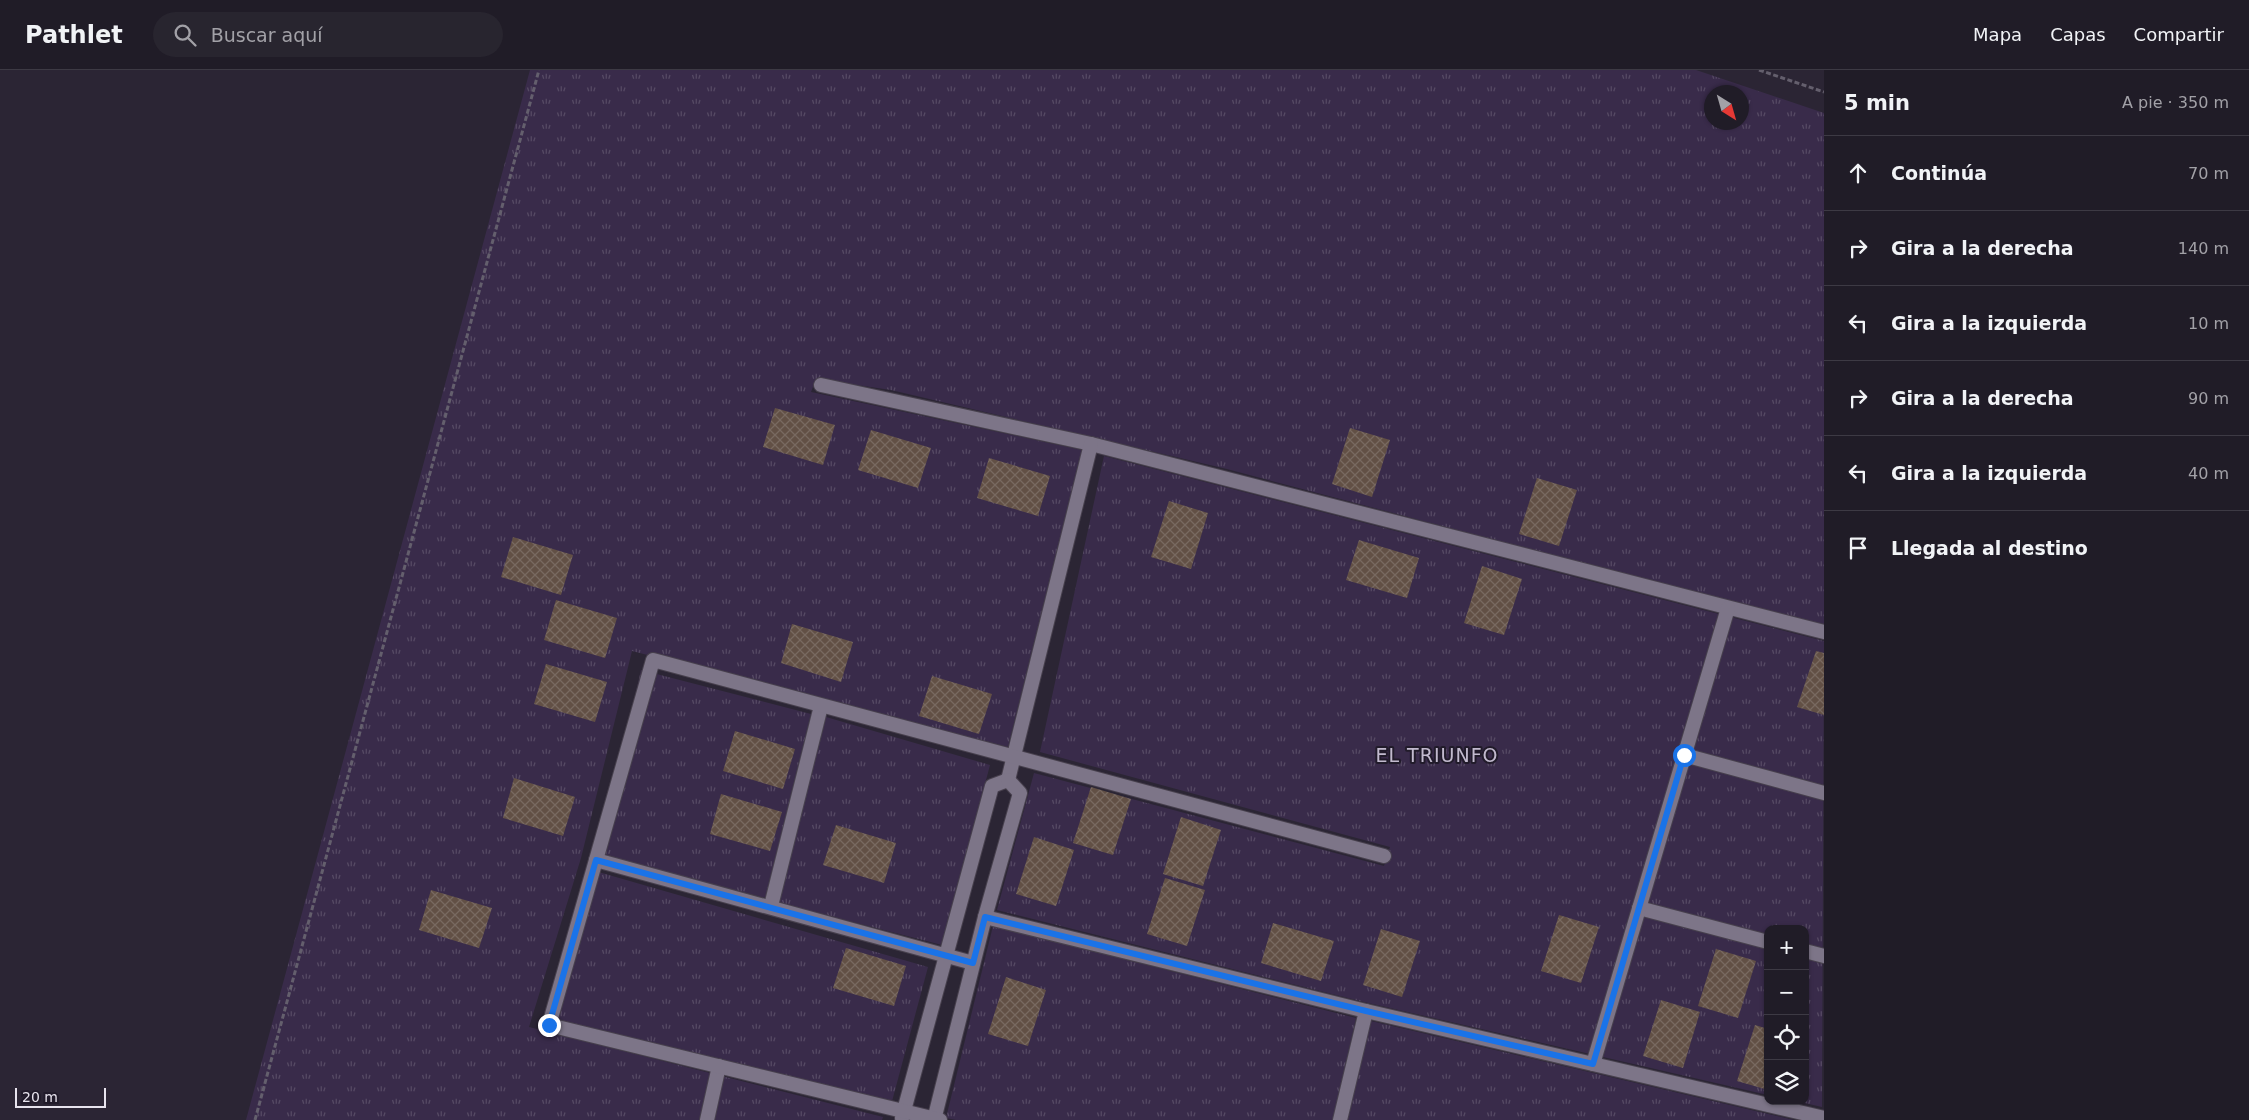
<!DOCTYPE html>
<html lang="es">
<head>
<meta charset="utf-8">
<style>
  body { margin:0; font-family:"DejaVu Sans",sans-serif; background:#28252f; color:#f1f3f6 }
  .controls { position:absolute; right:15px; bottom:15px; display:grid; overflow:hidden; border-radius:10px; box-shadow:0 1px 4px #0004 }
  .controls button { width:45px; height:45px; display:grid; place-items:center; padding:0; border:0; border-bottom:1px solid #3d3a44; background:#201c27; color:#f1f3f6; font:25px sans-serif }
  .compass { position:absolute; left:1704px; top:15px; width:45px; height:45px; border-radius:50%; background:#201c27; box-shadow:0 1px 4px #0004; rotate:143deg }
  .scale { position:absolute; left:15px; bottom:12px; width:91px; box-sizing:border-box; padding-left:5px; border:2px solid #e7e3ed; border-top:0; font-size:14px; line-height:18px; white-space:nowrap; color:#e7e3ed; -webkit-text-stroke:4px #211b2a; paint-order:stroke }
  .stop { position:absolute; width:15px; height:15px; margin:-11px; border:4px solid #1a73e8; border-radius:50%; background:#fff }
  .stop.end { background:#1a73e8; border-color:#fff; box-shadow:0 1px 5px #0008 }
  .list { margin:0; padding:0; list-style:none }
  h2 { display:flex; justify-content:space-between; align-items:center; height:65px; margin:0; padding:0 20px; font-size:21px }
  h2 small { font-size:16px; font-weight:400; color:#a2a1a7 }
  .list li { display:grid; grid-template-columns:32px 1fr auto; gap:15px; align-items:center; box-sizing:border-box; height:75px; padding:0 20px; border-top:1px solid #3d3a44 }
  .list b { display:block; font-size:19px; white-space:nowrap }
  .list em { font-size:16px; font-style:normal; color:#a2a1a7 }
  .icon { flex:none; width:28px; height:28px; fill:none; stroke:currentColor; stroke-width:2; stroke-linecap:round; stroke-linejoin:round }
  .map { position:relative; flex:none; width:1824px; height:1050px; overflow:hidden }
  header { display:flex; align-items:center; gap:30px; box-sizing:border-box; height:70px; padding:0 25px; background:#201c27; border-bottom:1px solid #3d3a44 }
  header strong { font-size:24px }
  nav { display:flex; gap:28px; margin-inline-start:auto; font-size:18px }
  .search { width:350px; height:45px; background:#28252f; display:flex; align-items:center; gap:12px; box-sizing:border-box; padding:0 18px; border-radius:28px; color:#a2a1a7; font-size:19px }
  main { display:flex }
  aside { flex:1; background:#201c27 }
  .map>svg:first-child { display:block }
</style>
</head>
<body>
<header>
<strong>Pathlet</strong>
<div class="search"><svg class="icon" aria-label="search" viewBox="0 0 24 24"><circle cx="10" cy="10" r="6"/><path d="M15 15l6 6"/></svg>Buscar aquí</div>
<nav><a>Mapa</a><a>Capas</a><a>Compartir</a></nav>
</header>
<main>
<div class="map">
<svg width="1824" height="1050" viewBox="0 0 1824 1050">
  <defs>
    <pattern id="grass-tufts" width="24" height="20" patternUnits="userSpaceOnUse" patternTransform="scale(1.25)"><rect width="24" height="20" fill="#392b4a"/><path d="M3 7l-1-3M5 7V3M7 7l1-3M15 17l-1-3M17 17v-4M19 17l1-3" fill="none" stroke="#564a64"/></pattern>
    <pattern id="building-cross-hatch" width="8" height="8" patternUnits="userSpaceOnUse" patternTransform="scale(1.25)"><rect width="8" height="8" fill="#625045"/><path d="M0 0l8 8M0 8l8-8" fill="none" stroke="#786960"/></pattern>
  </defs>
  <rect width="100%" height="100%" fill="#2b2534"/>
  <!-- grass -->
  <g fill="url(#grass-tufts)" fill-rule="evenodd">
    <path d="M530 0H1696L1824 43V557L1227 399 891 320 816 309 811 322 1082 380 1008 677 632 581 581 788 529 957 883 1047 882 1050H246ZM1712 22H1742V52H1712Z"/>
    <polygon points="1104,386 1824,571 1822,1037 1796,1031 1805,1031 1805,859 1768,859 1768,1025 1364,932 997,840 1034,703 1384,796 1390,777 1040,682"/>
    <polygon points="641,600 811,644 766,828 598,784"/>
    <polygon points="826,647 990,695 942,875 779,833"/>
    <polygon points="595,801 928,897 891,1035 544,949"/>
    <polygon points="993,856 1356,948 1333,1050 956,1050 946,1048"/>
    <polygon points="1371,951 1794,1050 1347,1050"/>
  </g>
  <!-- building -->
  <g fill="url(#building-cross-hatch)">
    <polygon points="775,338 835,355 823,395 763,377"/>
    <polygon points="1350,358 1390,370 1372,427 1332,414"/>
    <polygon points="871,360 931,378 918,418 858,400"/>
    <polygon points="989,388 1050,406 1038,446 977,428"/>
    <polygon points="1537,408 1577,420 1559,476 1519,464"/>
    <polygon points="1169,431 1208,443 1191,499 1151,487"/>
    <polygon points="513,467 573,485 561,525 501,507"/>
    <polygon points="1359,470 1419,488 1407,528 1346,510"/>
    <polygon points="1482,496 1522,509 1504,565 1464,553"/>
    <polygon points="556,530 617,548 605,588 544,570"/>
    <polygon points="792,554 853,572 841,612 781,593"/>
    <polygon points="1816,581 1824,583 1824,645 1797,637"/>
    <polygon points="546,594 607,612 595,652 534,634"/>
    <polygon points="932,606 992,624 979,664 919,646"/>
    <polygon points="735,661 795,679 783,719 723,701"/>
    <polygon points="514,708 575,727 563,766 503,748"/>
    <polygon points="1091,717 1131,729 1113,785 1073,773"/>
    <polygon points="721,724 782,742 770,781 710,764"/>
    <polygon points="1181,747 1221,760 1203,816 1163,804"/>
    <polygon points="836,755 896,773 884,813 823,795"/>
    <polygon points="1034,767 1074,780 1056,836 1016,824"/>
    <polygon points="1165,808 1205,820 1187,876 1147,864"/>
    <polygon points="431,820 492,838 479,878 419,860"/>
    <polygon points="1559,845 1599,857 1581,913 1541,901"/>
    <polygon points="1273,853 1334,871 1321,911 1261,893"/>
    <polygon points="1381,859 1420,871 1402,927 1363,915"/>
    <polygon points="846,878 906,896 894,936 833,918"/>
    <polygon points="1716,879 1756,891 1738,948 1698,936"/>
    <polygon points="1006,907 1046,920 1028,976 988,964"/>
    <polygon points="1661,930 1700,942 1683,998 1643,986"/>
    <polygon points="1755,955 1768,959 1768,1020 1737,1011"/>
  </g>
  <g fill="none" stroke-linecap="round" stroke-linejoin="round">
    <!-- minor casing -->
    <g stroke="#47404d" stroke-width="16">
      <g id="minor">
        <polyline points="821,315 1091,374 1824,562"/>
        <polyline points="1684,685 1824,723"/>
        <polyline points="1008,710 1091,374"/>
        <polyline points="596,790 973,893"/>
        <polyline points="771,836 821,636"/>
        <polyline points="1639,838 1768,872"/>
        <polyline points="985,847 1366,941 1824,1048"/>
        <polyline points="1805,881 1824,886"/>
        <polyline points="1593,994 1728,538"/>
        <polyline points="902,1048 992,716 1008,710"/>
        <polyline points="707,1050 719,996"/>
        <polyline points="934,1050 985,847 1020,723 1008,710"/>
        <polyline points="940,1050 549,955 653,590 1384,786"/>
        <polyline points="1340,1050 1366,941"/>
      </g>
    </g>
    <!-- path -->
    <g stroke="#645f6d" stroke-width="3" stroke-dasharray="5 2.5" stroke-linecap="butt">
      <polyline points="1759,0 1824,22"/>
      <polyline points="255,1050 539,0"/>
    </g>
    <!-- minor -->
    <use href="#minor" stroke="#7d7588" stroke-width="14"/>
  </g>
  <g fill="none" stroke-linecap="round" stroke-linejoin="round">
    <!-- route -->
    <polyline stroke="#1a73e8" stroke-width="6" points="549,955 596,790 973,893 985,847 1366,941 1593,994 1684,685"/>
  </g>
  <g text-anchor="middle" stroke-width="4" stroke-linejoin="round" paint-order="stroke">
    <!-- neighbourhood labels -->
    <g font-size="19" letter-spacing="1" fill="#c2bace" stroke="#211b2a">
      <text x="1437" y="692">EL TRIUNFO</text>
    </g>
  </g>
</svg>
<div class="controls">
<button>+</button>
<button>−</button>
<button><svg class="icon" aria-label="locate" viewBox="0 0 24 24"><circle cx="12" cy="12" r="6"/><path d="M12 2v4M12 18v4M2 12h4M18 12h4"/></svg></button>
<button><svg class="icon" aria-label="layers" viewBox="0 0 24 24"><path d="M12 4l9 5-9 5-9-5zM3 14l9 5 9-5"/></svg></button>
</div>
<svg class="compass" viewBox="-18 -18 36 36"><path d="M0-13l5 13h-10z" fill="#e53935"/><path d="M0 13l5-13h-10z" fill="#a2a1a7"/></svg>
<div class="scale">20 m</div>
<div class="stop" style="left:1684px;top:685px"></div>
<div class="stop end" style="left:549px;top:955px"></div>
</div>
<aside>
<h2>5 min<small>A pie · 350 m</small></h2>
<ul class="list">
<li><svg class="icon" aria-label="ahead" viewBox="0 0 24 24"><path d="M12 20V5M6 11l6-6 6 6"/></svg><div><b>Continúa</b></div><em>70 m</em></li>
<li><svg class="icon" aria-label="right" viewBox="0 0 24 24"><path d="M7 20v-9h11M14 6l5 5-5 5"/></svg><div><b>Gira a la derecha</b></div><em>140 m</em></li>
<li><svg class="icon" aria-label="left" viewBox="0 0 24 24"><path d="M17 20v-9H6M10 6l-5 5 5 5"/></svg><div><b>Gira a la izquierda</b></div><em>10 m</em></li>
<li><svg class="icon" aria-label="right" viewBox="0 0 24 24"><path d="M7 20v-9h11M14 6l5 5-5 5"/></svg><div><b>Gira a la derecha</b></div><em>90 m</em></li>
<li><svg class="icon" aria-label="left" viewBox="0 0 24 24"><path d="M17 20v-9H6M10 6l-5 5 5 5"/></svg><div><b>Gira a la izquierda</b></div><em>40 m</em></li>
<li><svg class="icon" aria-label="arrive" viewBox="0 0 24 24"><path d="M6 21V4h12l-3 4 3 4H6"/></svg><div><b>Llegada al destino</b></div></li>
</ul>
</aside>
</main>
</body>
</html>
